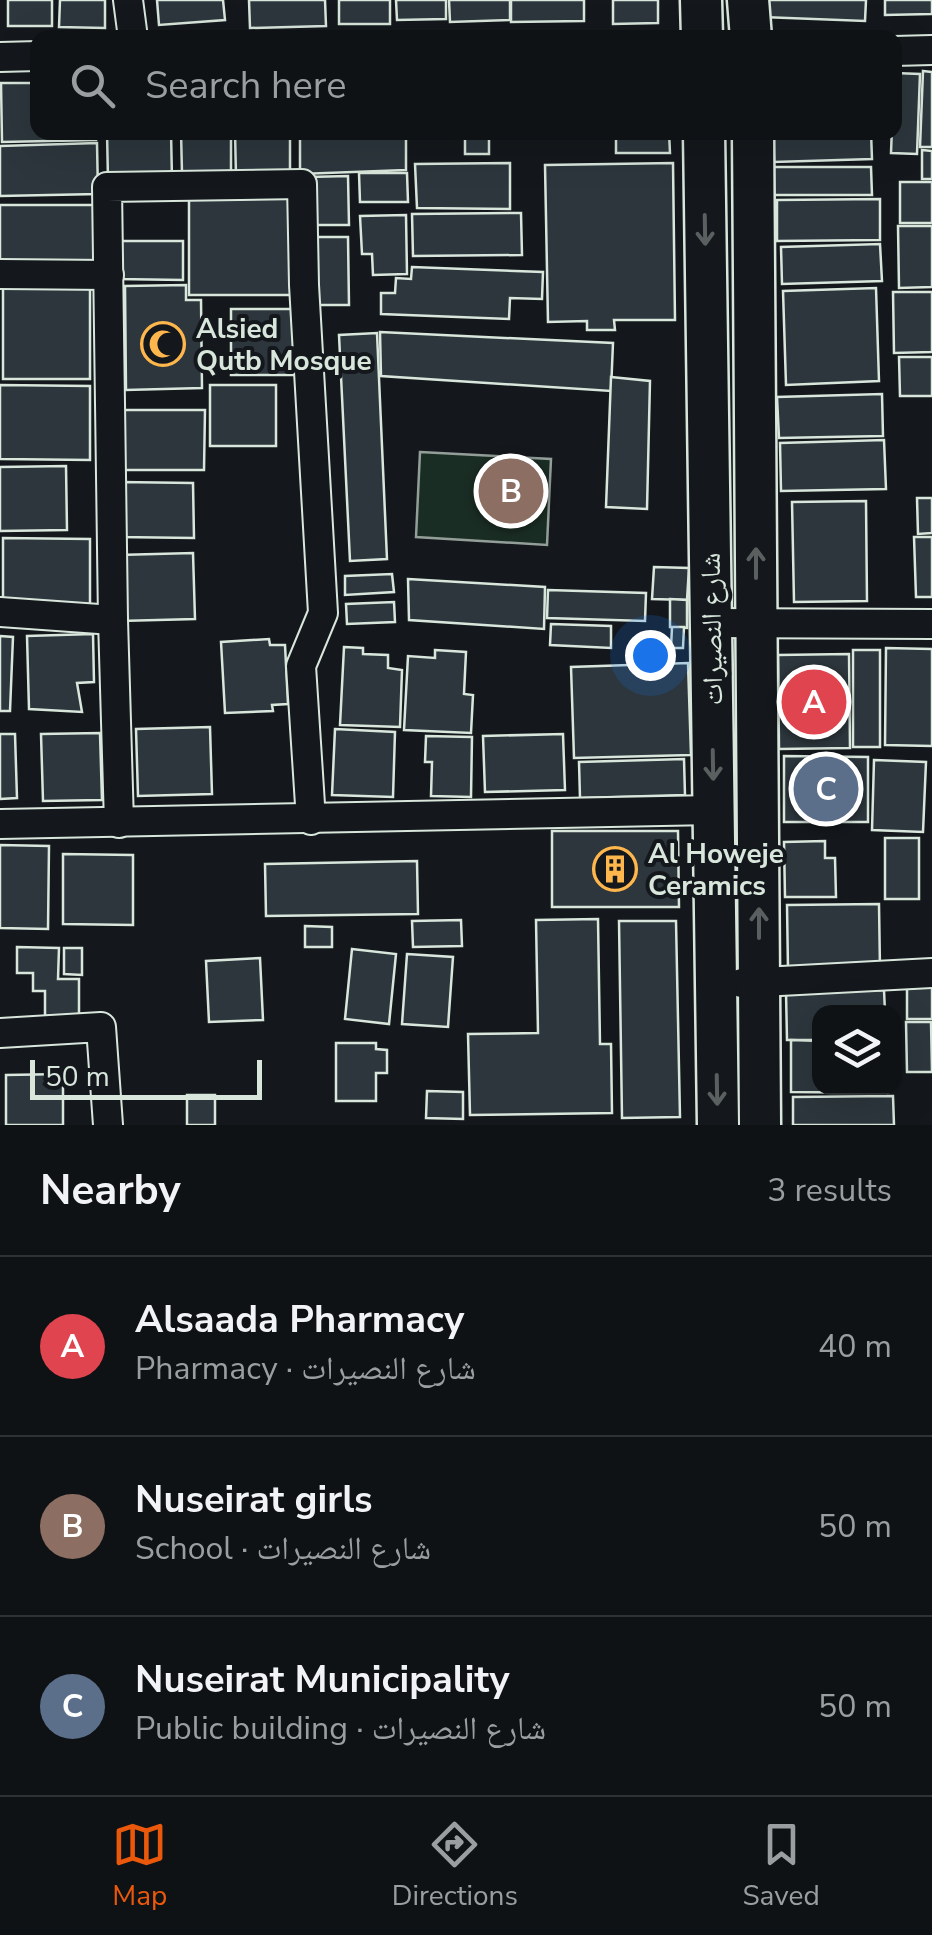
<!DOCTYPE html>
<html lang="en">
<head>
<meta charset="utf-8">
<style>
  body { margin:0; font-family:"Nunito Sans","Noto Naskh Arabic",sans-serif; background:#181b1e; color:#f1f3f6 }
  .controls { position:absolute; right:30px; bottom:30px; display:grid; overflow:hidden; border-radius:20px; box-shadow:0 10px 40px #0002 }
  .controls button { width:90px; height:90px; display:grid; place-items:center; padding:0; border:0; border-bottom:2px solid #2f3234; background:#0f1215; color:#f1f3f6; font:50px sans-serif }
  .scale { position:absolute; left:30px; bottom:25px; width:232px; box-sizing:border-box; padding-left:10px; border:5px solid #d8e6dc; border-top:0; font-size:28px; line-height:35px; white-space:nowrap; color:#d8e6dc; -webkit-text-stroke:8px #14181c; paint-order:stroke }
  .you { position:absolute; left:650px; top:655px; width:35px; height:35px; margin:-25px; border:8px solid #fff; border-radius:50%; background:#1a73e8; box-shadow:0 0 0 15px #1a73e833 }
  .badge { display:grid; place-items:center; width:65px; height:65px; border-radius:50%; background:#ea580c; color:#fff; font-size:32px; font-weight:700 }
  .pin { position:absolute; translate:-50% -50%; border:5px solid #fff; box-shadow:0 2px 10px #0006 }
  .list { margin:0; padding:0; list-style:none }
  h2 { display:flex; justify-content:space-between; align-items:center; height:130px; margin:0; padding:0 40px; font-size:42px }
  h2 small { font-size:32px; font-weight:400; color:#9b9ea0 }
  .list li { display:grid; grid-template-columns:65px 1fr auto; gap:30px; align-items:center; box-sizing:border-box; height:180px; padding:0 40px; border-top:2px solid #2f3234 }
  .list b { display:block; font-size:38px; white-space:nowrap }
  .list p { margin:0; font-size:32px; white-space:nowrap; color:#9b9ea0 }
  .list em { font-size:32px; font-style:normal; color:#9b9ea0 }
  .icon { flex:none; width:55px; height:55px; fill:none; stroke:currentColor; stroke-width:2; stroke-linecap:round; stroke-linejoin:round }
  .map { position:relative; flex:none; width:932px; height:1125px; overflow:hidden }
  .search { position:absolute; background:#0f1215; box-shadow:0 10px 40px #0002; left:30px; right:30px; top:30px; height:110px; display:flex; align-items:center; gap:25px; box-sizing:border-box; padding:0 35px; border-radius:20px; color:#9b9ea0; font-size:38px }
  .sheet { height:670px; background:#0f1215 }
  nav { display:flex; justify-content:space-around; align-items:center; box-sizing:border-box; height:140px; border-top:2px solid #2f3234; background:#0f1215; font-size:28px; color:#9b9ea0 }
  nav a { display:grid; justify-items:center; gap:5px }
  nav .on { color:#ea580c }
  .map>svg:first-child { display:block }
</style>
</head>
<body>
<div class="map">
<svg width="932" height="1125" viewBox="0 0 932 1125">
  <rect width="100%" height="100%" fill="#14181c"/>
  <!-- green -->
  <polygon fill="#1a2d24" stroke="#939e99" stroke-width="2.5" points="420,452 551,459 547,545 416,537"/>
  <!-- building -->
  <g fill="#2c363c" stroke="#d8e6dc" stroke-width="2.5">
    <rect x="8" y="0" width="44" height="26"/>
    <polygon points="60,0 105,0 105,28 59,27"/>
    <polygon points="157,0 223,0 225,20 159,25"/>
    <polygon points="249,0 325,0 326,26 250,28"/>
    <rect x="339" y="0" width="51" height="24"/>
    <polygon points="396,0 446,0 446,19 397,20"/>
    <polygon points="449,0 510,0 510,20 450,22"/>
    <polygon points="511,0 584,0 584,21 511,22"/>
    <polygon points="613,0 658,0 658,23 613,24"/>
    <polygon points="763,0 866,0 865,21 762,17"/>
    <polygon points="885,0 932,0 932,14 885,15"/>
    <polygon points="923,71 932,72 932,147 920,147"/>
    <polygon points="894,73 920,74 917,154 891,153"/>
    <polygon points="1,83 38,83 38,132 96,132 96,140 2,142"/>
    <polygon points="107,132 171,132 172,179 108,180"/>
    <polygon points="181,132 231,132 231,173 182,173"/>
    <polygon points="235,132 290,132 290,175 236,176"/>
    <polygon points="300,132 406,132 406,170 300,174"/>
    <rect x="465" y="132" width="24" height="22"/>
    <polygon points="616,132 669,132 670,153 616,153"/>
    <polygon points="773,132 871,132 872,159 774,162"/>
    <polygon points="97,143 98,194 0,196 0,146"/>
    <polygon points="922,150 932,151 932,179 922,179"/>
    <polygon points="510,163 510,209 417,208 415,164"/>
    <polygon points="673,163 675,320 614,320 615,330 587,330 587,321 548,322 545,165"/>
    <polygon points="773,167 871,167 872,195 773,195"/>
    <polygon points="359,173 407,173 408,202 360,202"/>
    <polygon points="348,176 349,225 308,225 308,177"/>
    <rect x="900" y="182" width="32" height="41"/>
    <polygon points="189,192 296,193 296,295 189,295"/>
    <polygon points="880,199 880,240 777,241 777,200"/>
    <rect x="0" y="205" width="95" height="56"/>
    <polygon points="521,213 522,255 413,256 412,214"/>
    <polygon points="406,215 407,274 373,275 372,254 362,254 360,216"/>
    <polygon points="898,226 932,226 932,287 899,288"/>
    <polygon points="314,237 348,237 349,305 314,305"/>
    <polygon points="117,241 183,241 183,280 117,279"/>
    <polygon points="880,244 882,281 782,284 781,247"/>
    <polygon points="412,267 543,272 542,299 510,298 509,319 381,314 381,293 395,293 396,278 411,279"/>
    <polygon points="186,285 186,300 201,300 202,388 126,390 125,286"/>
    <polygon points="3,287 90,288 90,379 3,379"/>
    <polygon points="876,288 879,381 786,385 783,291"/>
    <polygon points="893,292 932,292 932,352 894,353"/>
    <rect x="231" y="309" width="67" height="66"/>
    <polygon points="380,332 613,343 611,391 381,376"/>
    <polygon points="377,333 387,559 350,561 339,335"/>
    <polygon points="899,357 932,357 932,396 900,396"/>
    <polygon points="611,377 650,381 647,509 606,507"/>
    <polygon points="0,385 90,386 90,460 0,459"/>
    <rect x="210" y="385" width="66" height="61"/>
    <polygon points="882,394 883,436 779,438 777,397"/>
    <polygon points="122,410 205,410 204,470 122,470"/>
    <polygon points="884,440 886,489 781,491 780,443"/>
    <polygon points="66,466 67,530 0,531 0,467"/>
    <polygon points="119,482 193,483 194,538 119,537"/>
    <polygon points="917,498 932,498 932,533 918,534"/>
    <polygon points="866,501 867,601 794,602 792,502"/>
    <polygon points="914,537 932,537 932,597 916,597"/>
    <polygon points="3,538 90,539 90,608 3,607"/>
    <polygon points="193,553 195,619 120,621 118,555"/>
    <polygon points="654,567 689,568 687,600 652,599"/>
    <polygon points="392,574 394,592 345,595 345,576"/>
    <polygon points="408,579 545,587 544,629 409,620"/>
    <polygon points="548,590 646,593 645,621 547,618"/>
    <polygon points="670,599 687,600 687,628 670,627"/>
    <polygon points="394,602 395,622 347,624 346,604"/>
    <polygon points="551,624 611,626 611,648 550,645"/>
    <polygon points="672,627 684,627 683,648 671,648"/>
    <polygon points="93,634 94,682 77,683 82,712 29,709 27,636"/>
    <polygon points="0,636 13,637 10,711 0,711"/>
    <polygon points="269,639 270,645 285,645 288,704 272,705 273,711 225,713 221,642"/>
    <polygon points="344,647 363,648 363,654 388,655 388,668 402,670 400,727 340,725"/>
    <polygon points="886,648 932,649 932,746 885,745"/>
    <polygon points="435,650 466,652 464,694 473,695 471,733 404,730 408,656 435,658"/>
    <rect x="853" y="650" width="27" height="97"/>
    <polygon points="849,654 850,748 779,749 778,655"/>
    <polygon points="688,663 691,755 574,758 571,667"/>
    <polygon points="210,727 212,794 138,796 136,729"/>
    <polygon points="335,729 395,732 393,797 332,795"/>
    <polygon points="100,733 102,800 43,801 41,734"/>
    <polygon points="0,734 15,734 17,798 0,799"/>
    <polygon points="563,734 565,790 485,792 483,736"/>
    <polygon points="426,736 472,737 471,797 431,796 432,762 425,762"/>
    <polygon points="784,756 868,757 868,822 784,822"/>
    <polygon points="684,759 685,795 580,798 579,762"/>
    <polygon points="874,760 926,762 923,832 872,830"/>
    <polygon points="552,831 678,831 679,907 552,907"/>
    <rect x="885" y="838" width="34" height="61"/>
    <polygon points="825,841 825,858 835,858 836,897 785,897 784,842"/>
    <polygon points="0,845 49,846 48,929 0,928"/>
    <polygon points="63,854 133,855 133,925 63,924"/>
    <polygon points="417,861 418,914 266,916 265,864"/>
    <polygon points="879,904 880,969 788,970 787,905"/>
    <polygon points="598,919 600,1044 611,1044 612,1113 470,1115 468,1034 538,1033 536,920"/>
    <polygon points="461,920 462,946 413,947 412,921"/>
    <polygon points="619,921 676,921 680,1117 622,1118"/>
    <polygon points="305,926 332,927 332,947 305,947"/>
    <polygon points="17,947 59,948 58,979 79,979 79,1016 45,1016 45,991 33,991 33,973 17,973"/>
    <polygon points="64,948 82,948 82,975 64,974"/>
    <polygon points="352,949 396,954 389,1024 345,1019"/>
    <polygon points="407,954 453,957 448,1027 402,1024"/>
    <polygon points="260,958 263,1020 209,1022 206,961"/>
    <rect x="907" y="983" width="25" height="36"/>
    <polygon points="884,990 885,1012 820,1012 820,1040 787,1040 786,992"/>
    <polygon points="906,1022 931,1022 932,1072 907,1072"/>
    <polygon points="791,1040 820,1041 820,1088 887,1088 887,1093 791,1092"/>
    <polygon points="336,1043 376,1043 376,1049 387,1050 387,1073 376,1073 376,1101 336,1101"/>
    <polygon points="63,1074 63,1125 6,1125 6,1075"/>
    <polygon points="427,1091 463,1092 463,1119 426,1118"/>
    <rect x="187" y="1095" width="28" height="30"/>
    <polygon points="893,1096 894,1125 793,1125 793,1097"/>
  </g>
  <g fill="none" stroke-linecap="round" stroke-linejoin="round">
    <!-- street casing -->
    <g stroke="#d8e6dc" stroke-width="32">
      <g id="street">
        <polyline points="128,0 133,38"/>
        <polyline points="894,51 932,50"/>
        <polyline points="0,57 38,56"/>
        <polyline points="0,274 109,275"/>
        <polyline points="0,612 113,620"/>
        <polyline points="711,623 932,624"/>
        <polyline points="119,823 113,620 107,187 302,184 304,285 323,613 301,666 311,820"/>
        <polyline points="0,824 713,810"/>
        <polyline points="742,983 932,973"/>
        <polyline points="0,1033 101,1027 108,1125"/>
      </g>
    </g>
    <!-- secondary casing -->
    <g stroke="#d8e6dc" stroke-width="45">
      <g id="secondary">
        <polyline points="701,0 702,38"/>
        <polyline points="748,0 751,38"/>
        <polyline points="704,132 718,1125"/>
        <polyline points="753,132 760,1125"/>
      </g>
    </g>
    <!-- street -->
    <use href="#street" stroke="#14181c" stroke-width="28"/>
    <!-- secondary -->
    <use href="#secondary" stroke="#14181c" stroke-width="40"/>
  </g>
  <!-- one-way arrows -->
  <defs><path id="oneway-shaft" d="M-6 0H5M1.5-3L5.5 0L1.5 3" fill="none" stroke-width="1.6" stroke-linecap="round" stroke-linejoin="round" transform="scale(2.5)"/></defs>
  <g stroke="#59605f">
    <use href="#oneway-shaft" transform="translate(705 230) rotate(89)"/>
    <use href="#oneway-shaft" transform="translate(756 563) rotate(-90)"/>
    <use href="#oneway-shaft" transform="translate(713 765) rotate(89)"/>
    <use href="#oneway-shaft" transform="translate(759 923) rotate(-90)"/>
    <use href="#oneway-shaft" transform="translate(717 1090) rotate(89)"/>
  </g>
  <!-- icons -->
  <defs>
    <g id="mosque-ring" transform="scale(2.25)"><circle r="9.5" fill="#14181c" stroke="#ffb74d" stroke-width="1.5"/><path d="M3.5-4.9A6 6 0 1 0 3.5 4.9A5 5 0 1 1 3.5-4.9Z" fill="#ffb74d"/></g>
    <g id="building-ring" transform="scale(2.25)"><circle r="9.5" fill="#14181c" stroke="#ffb74d" stroke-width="1.5"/><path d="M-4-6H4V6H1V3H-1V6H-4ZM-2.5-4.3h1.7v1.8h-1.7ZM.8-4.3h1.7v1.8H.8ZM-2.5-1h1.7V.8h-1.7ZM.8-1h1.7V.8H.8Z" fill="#ffb74d"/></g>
  </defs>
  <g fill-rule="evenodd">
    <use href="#mosque-ring" x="163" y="344"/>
    <use href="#building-ring" x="615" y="869"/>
  </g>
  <g text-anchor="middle" stroke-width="8" stroke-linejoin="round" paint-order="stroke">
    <!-- poi labels -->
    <g font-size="28" font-weight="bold" fill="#d8e6dc" stroke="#14181c" text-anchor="start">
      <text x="196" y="338">Alsied<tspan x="196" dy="32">Qutb Mosque</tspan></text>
      <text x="648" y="863">Al Howeje<tspan x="648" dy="32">Ceramics</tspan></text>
    </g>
    <!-- street labels -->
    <g font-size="28" fill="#d8e6dc" stroke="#14181c">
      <text transform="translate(711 629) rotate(-91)" y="10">شارع النصيرات</text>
    </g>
  </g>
</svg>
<div class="controls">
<button><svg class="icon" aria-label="layers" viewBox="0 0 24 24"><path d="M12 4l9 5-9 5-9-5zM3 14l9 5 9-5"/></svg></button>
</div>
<div class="scale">50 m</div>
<div class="you"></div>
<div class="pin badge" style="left:814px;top:702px;background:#e0444e">A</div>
<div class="pin badge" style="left:511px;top:491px;background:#8d6e63">B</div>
<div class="pin badge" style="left:826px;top:789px;background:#5c6f8a">C</div>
<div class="search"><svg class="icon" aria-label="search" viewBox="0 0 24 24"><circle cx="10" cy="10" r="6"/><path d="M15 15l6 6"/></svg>Search here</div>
</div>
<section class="sheet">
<h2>Nearby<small>3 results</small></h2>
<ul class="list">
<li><span class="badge" style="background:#e0444e">A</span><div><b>Alsaada Pharmacy</b><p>Pharmacy · شارع النصيرات</p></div><em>40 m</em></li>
<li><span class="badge" style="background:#8d6e63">B</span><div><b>Nuseirat girls</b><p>School · شارع النصيرات</p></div><em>50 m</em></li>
<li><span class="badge" style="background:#5c6f8a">C</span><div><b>Nuseirat Municipality</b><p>Public building · شارع النصيرات</p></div><em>50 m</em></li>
</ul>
</section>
<nav>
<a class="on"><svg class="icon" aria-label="map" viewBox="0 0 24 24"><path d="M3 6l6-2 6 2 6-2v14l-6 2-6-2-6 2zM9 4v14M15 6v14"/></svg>Map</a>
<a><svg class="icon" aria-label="directions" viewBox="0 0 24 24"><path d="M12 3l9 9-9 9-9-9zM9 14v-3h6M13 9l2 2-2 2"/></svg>Directions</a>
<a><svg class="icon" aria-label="saved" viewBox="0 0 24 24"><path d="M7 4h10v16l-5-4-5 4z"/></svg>Saved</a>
</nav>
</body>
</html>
